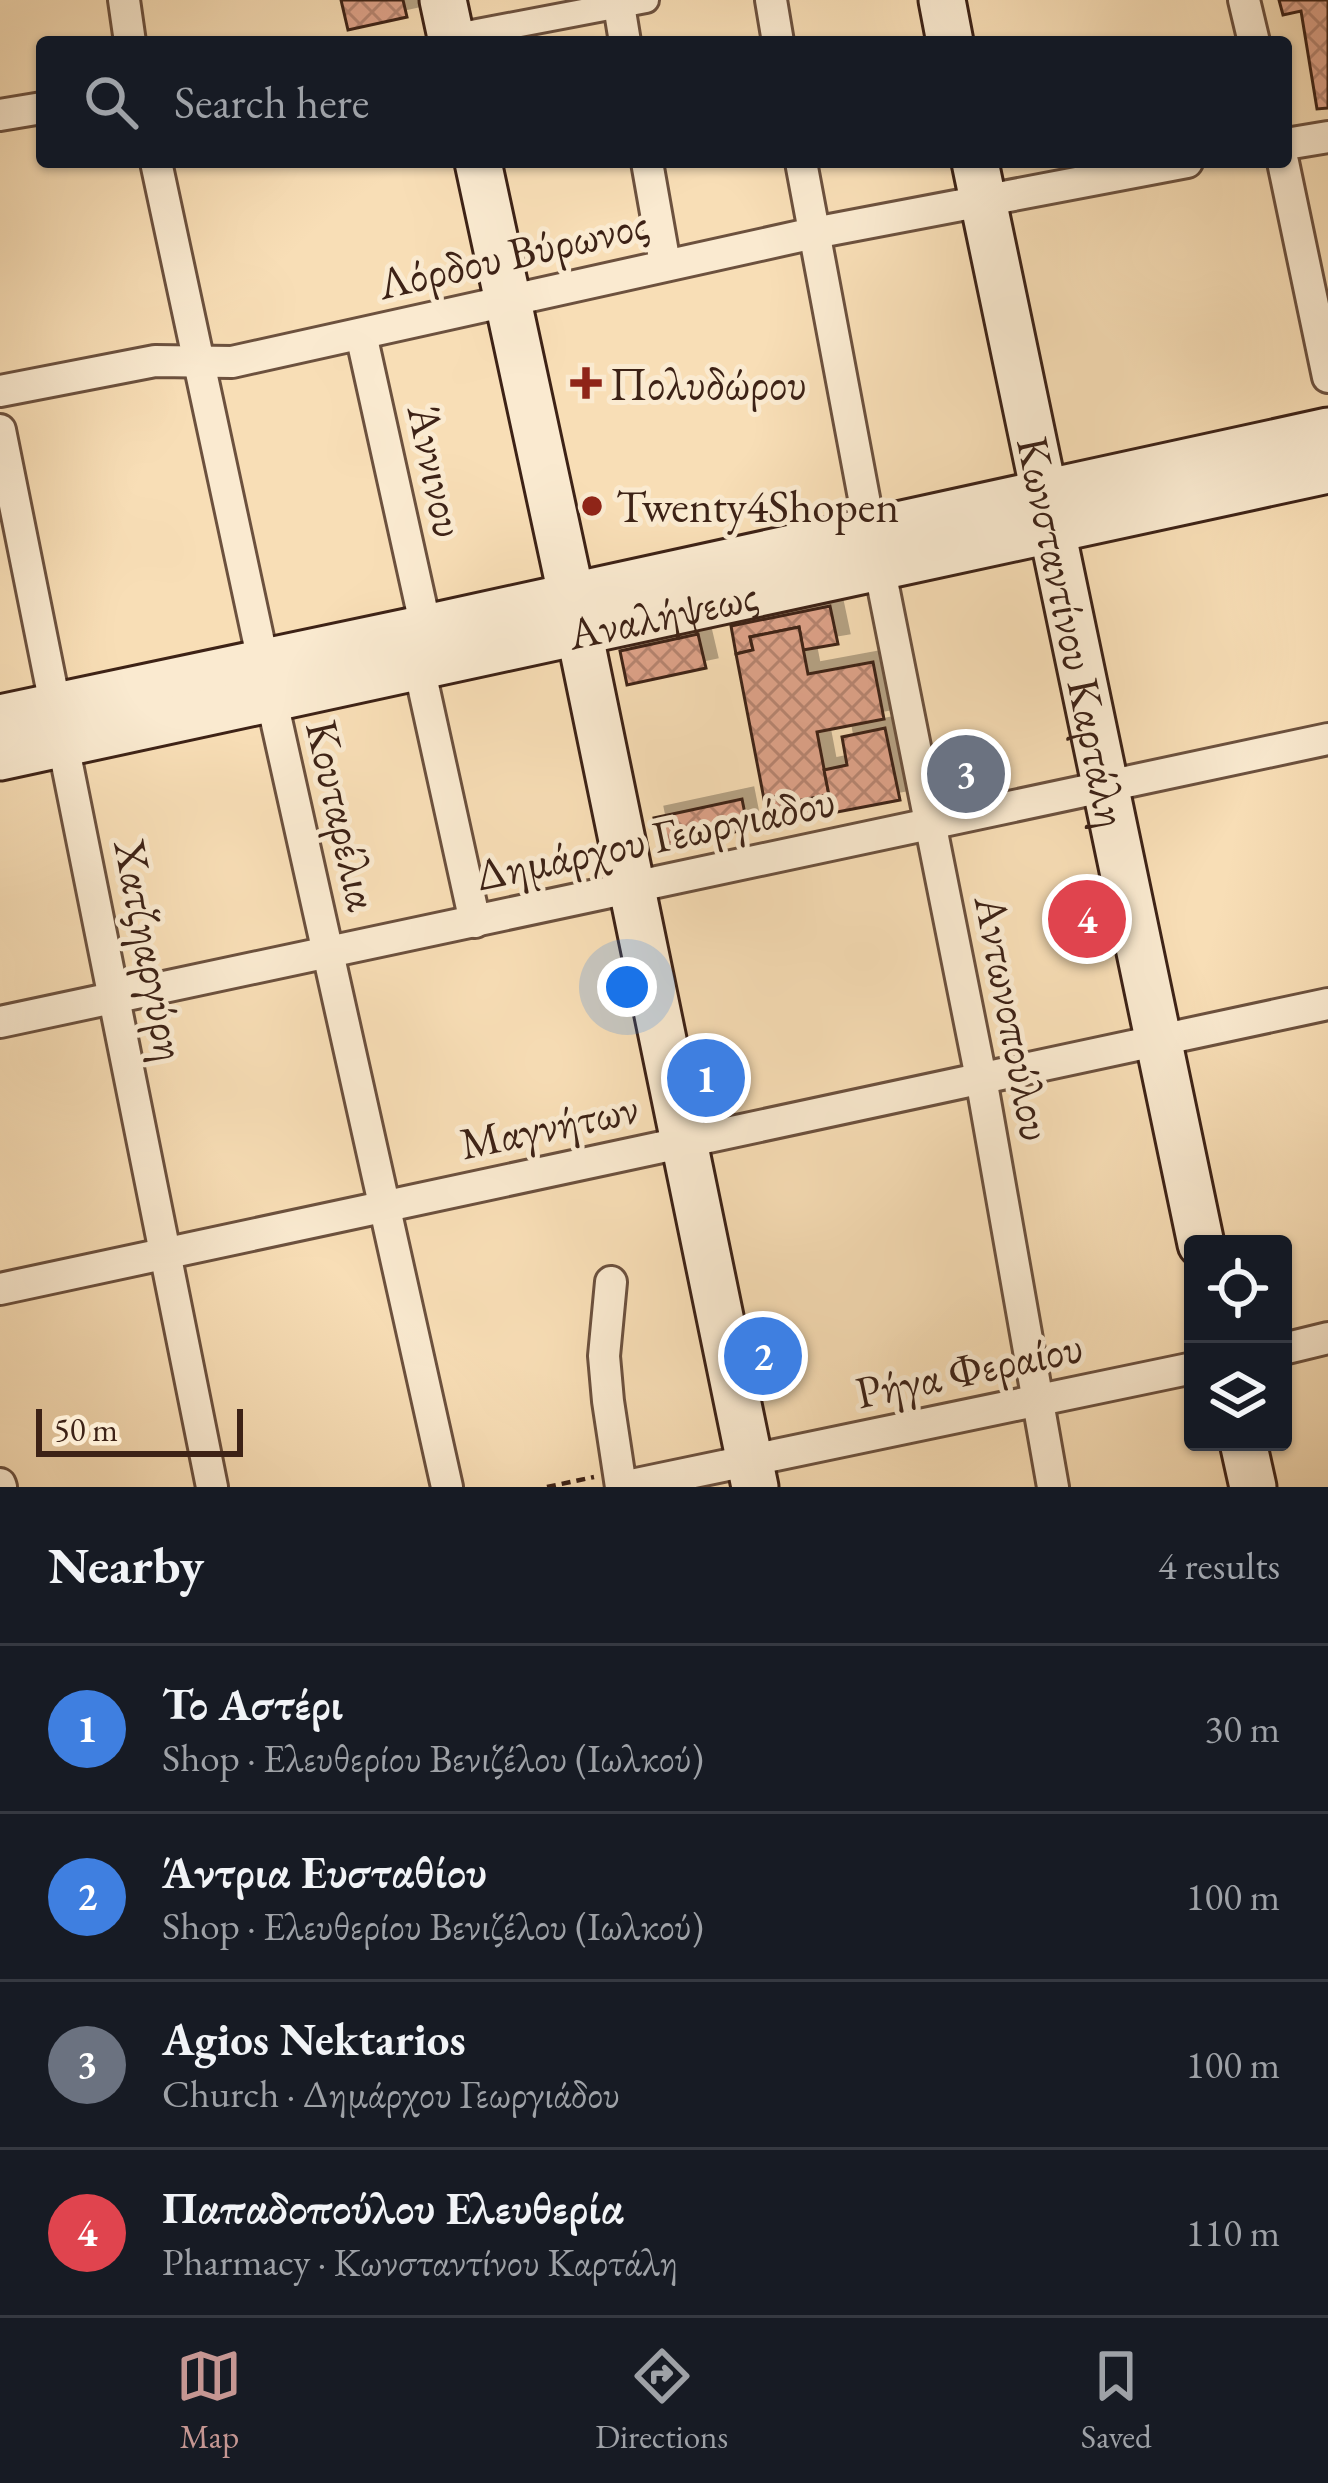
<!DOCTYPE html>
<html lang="en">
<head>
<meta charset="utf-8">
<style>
  body { margin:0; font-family:"EB Garamond",serif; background:#20242c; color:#f1f3f6 }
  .controls { position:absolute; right:36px; bottom:36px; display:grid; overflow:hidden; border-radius:12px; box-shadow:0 3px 9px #0004 }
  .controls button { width:108px; height:108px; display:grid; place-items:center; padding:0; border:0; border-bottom:3px solid #363941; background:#171b24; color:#f1f3f6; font:60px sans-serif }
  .scale { position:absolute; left:36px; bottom:30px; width:207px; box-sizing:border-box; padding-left:12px; border:6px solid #3d2216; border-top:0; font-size:33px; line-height:42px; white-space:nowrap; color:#3d2216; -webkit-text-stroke:9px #faead0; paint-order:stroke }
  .you { position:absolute; left:627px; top:987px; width:42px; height:42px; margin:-30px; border:9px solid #fff; border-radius:50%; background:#1a73e8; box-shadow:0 0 0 18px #1a73e833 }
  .badge { display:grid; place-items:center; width:78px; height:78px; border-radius:50%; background:#c59692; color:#fff; font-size:39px; font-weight:700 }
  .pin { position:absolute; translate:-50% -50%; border:6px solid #fff; box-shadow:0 3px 12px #0006 }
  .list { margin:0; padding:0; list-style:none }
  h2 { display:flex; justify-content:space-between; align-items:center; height:156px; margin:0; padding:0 48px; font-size:51px }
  h2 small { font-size:39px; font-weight:400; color:#9ea1a6 }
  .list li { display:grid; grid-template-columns:78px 1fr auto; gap:36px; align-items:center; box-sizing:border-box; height:168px; padding:0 48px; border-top:3px solid #363941 }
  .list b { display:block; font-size:45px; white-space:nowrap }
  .list p { margin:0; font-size:39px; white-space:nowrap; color:#9ea1a6 }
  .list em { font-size:39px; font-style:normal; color:#9ea1a6 }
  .icon { flex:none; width:66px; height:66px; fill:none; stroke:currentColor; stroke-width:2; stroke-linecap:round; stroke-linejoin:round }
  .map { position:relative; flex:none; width:1328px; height:1487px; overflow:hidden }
  .search { position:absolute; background:#171b24; box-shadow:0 3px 9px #0004; left:36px; right:36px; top:36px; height:132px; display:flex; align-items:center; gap:30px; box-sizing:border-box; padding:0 42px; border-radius:12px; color:#9ea1a6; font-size:45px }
  .sheet { height:828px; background:#171b24 }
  nav { display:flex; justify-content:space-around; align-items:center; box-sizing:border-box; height:168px; border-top:3px solid #363941; background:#171b24; font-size:33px; color:#9ea1a6 }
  nav a { display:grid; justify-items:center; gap:6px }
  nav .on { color:#c59692 }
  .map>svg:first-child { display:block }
</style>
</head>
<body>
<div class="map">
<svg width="1328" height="1487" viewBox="0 0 1328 1487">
  <defs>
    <pattern id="building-cross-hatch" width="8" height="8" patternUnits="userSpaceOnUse" patternTransform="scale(3)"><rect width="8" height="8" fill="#e0a48b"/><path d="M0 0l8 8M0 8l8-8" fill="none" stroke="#b78571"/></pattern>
    <filter id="shadow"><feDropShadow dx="11" dy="-11" stdDeviation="0" flood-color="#0004"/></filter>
  </defs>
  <rect width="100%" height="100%" fill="#f8deb6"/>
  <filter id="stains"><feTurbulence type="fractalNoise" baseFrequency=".00167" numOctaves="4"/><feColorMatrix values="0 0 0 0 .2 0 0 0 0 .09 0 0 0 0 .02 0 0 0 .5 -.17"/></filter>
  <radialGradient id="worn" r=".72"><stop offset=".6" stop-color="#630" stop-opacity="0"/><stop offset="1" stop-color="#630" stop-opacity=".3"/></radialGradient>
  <!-- building -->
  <g fill="url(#building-cross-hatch)" stroke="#3d2216" stroke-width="3" filter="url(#shadow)">
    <polygon points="341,0 403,0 407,17 348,30"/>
    <polygon points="1279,0 1328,0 1328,108 1317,109 1301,11 1283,15"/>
    <polygon points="830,606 838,644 803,650 799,627 750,637 753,650 736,654 731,626"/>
    <polygon points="799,627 808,674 873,662 884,719 817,732 829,795 782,804 780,796 764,799 736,654 753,650 750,637"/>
    <polygon points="698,634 706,668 627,685 620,651"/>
    <polygon points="885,728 900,800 769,825 764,799 780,796 782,804 829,795 824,770 847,765 842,737"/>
    <polygon points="973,753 976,763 989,760 994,777 977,780 979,787 959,792 958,787 942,790 938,772 955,768 955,759"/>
    <polygon points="742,799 748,829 660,848 654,818"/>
  </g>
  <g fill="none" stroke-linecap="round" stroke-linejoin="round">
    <!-- pedestrian casing -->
    <g stroke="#6c513e" stroke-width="30">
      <polyline id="pedestrian" points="451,37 646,0"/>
    </g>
    <!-- minor casing -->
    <g stroke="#6c513e" stroke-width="36">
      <g id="minor">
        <polyline points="124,0 130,42"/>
        <polyline points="771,0 778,42"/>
        <polyline points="1244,0 1254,42"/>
        <polyline points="619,5 625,42"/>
        <polyline points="0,115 42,108"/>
        <polyline points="1286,144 1328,137"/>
        <polyline points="156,162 263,661 447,1487"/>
        <polyline points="647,162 665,264"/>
        <polyline points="801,162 870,530"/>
        <polyline points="1283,162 1328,377"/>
        <polyline points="361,334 426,628"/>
        <polyline points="0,391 155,361 232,362 814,233 1187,162"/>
        <polyline points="0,430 212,1487"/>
        <polyline points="879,566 981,1078 1053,1487"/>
        <polyline points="419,667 475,922"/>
        <polyline points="0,1022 1328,739"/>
        <polyline points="611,1282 604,1356 608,1401 621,1487"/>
        <polyline points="0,1289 1328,1004"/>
        <polyline points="1283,1349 1328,1338"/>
        <polyline points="0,1484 1,1487"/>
        <polyline points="622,1487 1193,1368"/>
      </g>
    </g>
    <!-- secondary casing -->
    <g stroke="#3d2216" stroke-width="51">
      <g id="secondary">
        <polyline points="443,0 452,42"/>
        <polyline points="942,0 950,42"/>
        <polyline points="478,162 579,631 755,1487"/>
        <path id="s1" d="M975 162 1201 1244"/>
        <polyline points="0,718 426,628 1328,431"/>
        <path id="s2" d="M0 757 1328 470"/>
        <polyline points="1243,1442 1253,1487"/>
      </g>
    </g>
    <!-- path -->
    <polyline stroke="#3d2216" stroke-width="4.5" stroke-dasharray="9 6" stroke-linecap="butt" points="547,1487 594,1477"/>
    <!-- pedestrian -->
    <use href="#pedestrian" stroke="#faead0" stroke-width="24"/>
    <!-- minor -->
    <use href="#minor" stroke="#faead0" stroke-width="30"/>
    <!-- secondary -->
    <use href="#secondary" stroke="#faead0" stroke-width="45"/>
  </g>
  <!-- markers -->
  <g fill="#8f2418" stroke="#faead0" stroke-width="4.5">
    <path d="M580 365h12v12h12v12h-12v12h-12v-12h-12v-12h12z"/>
    <circle cx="592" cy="506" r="12"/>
  </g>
  <g text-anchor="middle" stroke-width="10" stroke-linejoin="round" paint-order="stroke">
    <!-- street labels -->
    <g font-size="45" fill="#3d2216" stroke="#faead0">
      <text transform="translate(513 253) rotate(-13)" y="16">Λόρδου Βύρωνος</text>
      <text transform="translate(437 471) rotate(78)" y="16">Άννινου</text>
      <text dy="16" stroke="none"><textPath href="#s2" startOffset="678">Αναλήψεως</textPath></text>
      <text dy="16" stroke="none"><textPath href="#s1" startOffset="480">Κωνσταντίνου Καρτάλη</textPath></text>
      <text transform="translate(343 815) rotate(77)" y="16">Κουταρέλια</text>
      <text transform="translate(655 837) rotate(-12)" y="16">Δημάρχου Γεωργιάδου</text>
      <text transform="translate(151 950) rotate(79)" y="16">Χατζηαργύρη</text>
      <text transform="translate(1014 1018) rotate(79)" y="16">Αντωνοπούλου</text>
      <text transform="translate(549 1125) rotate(-12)" y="16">Μαγνήτων</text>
      <text transform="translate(969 1369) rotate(-12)" y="16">Ρήγα Φεραίου</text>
    </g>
    <!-- poi labels -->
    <g font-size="45" fill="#3d2216" stroke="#faead0" text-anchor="start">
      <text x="610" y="399">Πολυδώρου</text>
      <text x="616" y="522">Twenty4Shopen</text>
    </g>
  </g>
  <rect width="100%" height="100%" filter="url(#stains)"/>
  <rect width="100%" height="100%" fill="url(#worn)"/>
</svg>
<div class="controls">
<button><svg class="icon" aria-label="locate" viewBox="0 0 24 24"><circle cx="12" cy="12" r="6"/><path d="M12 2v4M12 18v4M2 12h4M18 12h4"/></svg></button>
<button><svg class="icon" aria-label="layers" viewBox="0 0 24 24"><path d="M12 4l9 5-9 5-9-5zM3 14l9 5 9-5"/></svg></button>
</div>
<div class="scale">50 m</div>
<div class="you"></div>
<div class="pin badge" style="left:706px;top:1078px;background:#3f7fe0">1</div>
<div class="pin badge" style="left:763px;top:1356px;background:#3f7fe0">2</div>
<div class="pin badge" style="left:966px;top:774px;background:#6b7280">3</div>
<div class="pin badge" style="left:1087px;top:919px;background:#e0444e">4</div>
<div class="search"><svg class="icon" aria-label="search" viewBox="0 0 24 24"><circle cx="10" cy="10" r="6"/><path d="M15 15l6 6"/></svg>Search here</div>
</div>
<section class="sheet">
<h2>Nearby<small>4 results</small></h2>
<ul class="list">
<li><span class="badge" style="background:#3f7fe0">1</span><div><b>Το Αστέρι</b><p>Shop · Ελευθερίου Βενιζέλου (Ιωλκού)</p></div><em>30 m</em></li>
<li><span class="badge" style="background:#3f7fe0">2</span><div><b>Άντρια Ευσταθίου</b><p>Shop · Ελευθερίου Βενιζέλου (Ιωλκού)</p></div><em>100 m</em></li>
<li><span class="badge" style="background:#6b7280">3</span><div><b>Agios Nektarios</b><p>Church · Δημάρχου Γεωργιάδου</p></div><em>100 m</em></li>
<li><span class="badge" style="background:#e0444e">4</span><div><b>Παπαδοπούλου Ελευθερία</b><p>Pharmacy · Κωνσταντίνου Καρτάλη</p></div><em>110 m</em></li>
</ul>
</section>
<nav>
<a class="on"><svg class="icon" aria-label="map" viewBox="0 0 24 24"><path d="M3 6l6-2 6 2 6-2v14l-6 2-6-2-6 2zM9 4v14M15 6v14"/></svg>Map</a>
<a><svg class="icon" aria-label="directions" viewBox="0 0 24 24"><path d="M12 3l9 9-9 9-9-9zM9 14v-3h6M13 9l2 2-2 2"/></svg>Directions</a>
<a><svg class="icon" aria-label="saved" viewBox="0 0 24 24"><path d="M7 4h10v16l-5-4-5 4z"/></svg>Saved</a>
</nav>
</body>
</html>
